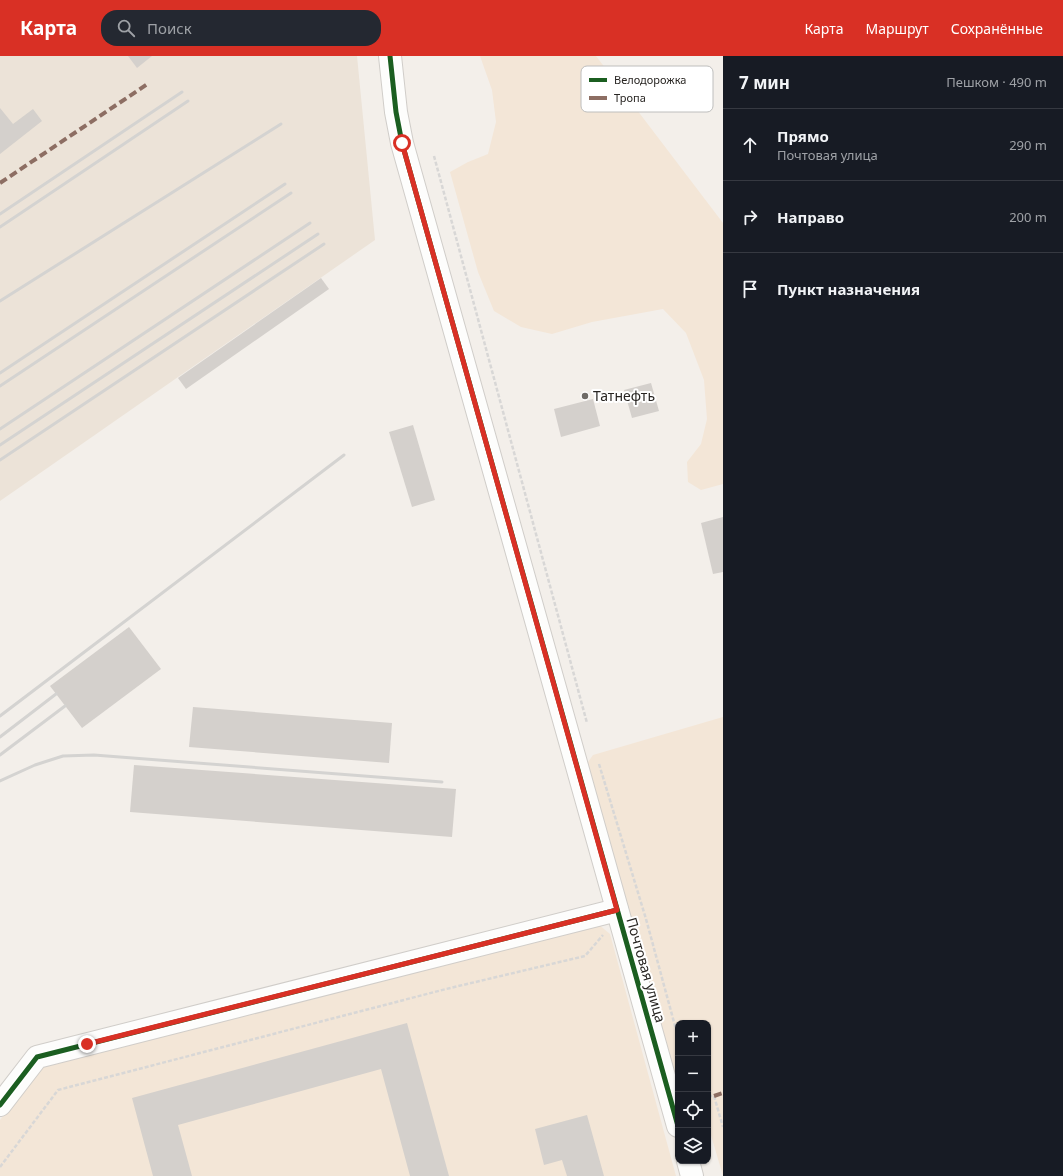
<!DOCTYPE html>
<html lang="ru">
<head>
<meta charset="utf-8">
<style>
  body { margin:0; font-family:"Noto Sans",sans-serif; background:#242831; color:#f1f3f6 }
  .controls { position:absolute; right:12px; bottom:12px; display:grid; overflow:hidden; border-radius:8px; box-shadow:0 1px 3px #0004 }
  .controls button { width:36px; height:36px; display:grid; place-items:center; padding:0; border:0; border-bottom:1px solid #363941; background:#171b24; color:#f1f3f6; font:20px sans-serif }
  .stop { position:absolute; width:12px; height:12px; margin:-9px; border:3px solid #d93025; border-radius:50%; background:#fff }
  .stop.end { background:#d93025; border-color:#fff; box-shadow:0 1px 4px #0008 }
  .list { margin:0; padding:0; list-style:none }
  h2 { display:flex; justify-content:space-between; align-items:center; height:52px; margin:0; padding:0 16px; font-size:17px }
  h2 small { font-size:13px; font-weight:400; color:#9ea1a6 }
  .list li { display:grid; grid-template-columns:26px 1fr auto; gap:12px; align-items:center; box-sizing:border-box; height:72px; padding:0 16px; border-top:1px solid #363941 }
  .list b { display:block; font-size:15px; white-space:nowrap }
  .list p { margin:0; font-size:13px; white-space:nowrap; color:#9ea1a6 }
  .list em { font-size:13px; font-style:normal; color:#9ea1a6 }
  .icon { flex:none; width:22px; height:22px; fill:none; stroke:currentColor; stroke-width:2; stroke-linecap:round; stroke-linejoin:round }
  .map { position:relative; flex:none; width:723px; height:1120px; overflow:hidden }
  header { display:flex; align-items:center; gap:24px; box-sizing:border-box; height:56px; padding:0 20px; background:#d93025; color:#fff }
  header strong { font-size:19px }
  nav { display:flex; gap:22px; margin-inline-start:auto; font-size:14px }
  .search { width:280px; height:36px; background:#242831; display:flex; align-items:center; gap:10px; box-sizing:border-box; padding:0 14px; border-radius:16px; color:#9ea1a6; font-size:15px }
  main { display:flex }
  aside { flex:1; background:#171b24 }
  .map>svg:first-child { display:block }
</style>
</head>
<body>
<header>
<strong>Карта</strong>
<div class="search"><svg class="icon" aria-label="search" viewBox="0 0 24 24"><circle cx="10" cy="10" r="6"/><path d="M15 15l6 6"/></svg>Поиск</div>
<nav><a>Карта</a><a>Маршрут</a><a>Сохранённые</a></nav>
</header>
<main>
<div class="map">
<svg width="723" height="1120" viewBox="0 0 723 1120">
  <rect width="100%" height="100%" fill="#f3efea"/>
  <!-- built -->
  <polygon fill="#ece3d8" points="0,0 357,0 375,184 0,445"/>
  <!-- green -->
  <g fill="#f3e6d7">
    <polygon points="480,0 596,0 723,167 723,428 701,434 688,426 687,406 701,388 707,363 704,324 686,277 663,253 592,266 552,278 521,271 494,255 478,216 450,116 468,106 488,98 496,66 492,34"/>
    <polygon points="723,661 723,1120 708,1069 708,967 678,967 678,1037 586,709 593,699"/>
    <polygon points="598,868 610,878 676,1120 0,1120 0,1064 42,1008"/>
  </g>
  <!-- building -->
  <g fill="#d4d0cc">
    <polygon points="128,0 152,0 137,12"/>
    <polygon points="0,52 13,68 33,53 42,65 0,98"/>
    <polygon points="321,222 329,233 186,333 178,322"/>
    <polygon points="651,327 659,355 632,362 624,334"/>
    <polygon points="593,343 600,370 561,381 554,353"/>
    <polygon points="413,369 435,444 412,451 389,376"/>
    <polygon points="723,461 723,516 713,518 701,467"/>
    <polygon points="129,571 161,613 82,672 50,630"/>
    <polygon points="193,651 392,667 389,707 189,691"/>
    <polygon points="134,709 456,733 452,781 130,756"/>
    <polygon points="407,967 449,1120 410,1120 381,1013 178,1069 192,1120 153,1120 132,1042"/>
    <polygon points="587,1059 604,1120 567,1120 562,1104 544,1109 535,1073"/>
  </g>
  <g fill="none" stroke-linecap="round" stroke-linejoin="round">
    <!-- minor casing -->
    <g stroke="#d0cdc9" stroke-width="24">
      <g id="minor">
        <polyline points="390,0 396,56 402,87 678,1070"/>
        <polyline points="0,1049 37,1001 617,854"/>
        <polyline points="688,1105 692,1120"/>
      </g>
    </g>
    <!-- path -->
    <g stroke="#d8d7d6" stroke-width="2.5" stroke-dasharray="4 2" stroke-linecap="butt">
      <polyline points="434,100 587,667"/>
      <polyline points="599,708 646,863 678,981"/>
      <polyline points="708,1040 714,1040 723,1071"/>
      <polyline points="0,1111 58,1034 446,933 585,900 603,879"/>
    </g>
    <!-- minor -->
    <use href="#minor" stroke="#fdfdfc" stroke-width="22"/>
    <!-- rail -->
    <g stroke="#d4d3d1" stroke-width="3">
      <polyline points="0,158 182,36"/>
      <polyline points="0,171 188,45"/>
      <polyline points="0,245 281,68"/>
      <polyline points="0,317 285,128"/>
      <polyline points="0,330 291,137"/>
      <polyline points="0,373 310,167"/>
      <polyline points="0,389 318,178"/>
      <polyline points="0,404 324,188"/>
      <polyline points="0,660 344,399"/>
      <polyline points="0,681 56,638"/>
      <polyline points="0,699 65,650"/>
      <polyline points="0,725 35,709 63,700 94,699 442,726"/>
    </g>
    <!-- quiet -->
    <g stroke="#8d6e63" stroke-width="4" stroke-dasharray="8 4" stroke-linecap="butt">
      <polyline points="0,127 149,27"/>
      <polyline points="714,1040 723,1037"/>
    </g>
    <!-- cycleway casing -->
    <g stroke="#fff" stroke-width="8">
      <g id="cycleway">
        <polyline points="390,0 396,56 402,87 678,1070"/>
        <polyline points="0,1049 37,1001 617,854"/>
      </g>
    </g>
    <!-- cycleway -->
    <use href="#cycleway" stroke="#1b5e20" stroke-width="5"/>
  </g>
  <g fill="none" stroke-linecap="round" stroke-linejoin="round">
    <!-- route -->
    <polyline stroke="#d93025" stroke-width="5" points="87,988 617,854 402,87"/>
  </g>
  <!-- markers -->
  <circle fill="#6f6c68" stroke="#fff" stroke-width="1.5" cx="585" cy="340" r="4"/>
  <g text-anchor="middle" stroke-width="4" stroke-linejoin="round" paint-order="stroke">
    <!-- poi labels -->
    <g font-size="14" fill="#282522" stroke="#fff" text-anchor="start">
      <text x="593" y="345">Татнефть</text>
    </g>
    <!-- street labels -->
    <g font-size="14" fill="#282522" stroke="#fff">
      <text transform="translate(646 914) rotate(74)" y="5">Почтовая улица</text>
    </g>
  </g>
  <!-- legend -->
  <rect x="581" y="10" width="132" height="46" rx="6" fill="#fff" stroke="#bebebd" stroke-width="1"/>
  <rect x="589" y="22" width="18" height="4" fill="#1b5e20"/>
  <rect x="589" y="40" width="18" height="4" fill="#8d6e63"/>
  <g font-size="11" fill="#282522">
    <text x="614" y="28">Велодорожка</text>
    <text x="614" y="46">Тропа</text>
  </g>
</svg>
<div class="controls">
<button>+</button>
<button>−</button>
<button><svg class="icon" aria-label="locate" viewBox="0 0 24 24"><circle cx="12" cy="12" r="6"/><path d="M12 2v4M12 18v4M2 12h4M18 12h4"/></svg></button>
<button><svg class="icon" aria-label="layers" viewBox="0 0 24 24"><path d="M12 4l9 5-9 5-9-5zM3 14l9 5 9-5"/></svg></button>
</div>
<div class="stop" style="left:402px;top:87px"></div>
<div class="stop end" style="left:87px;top:988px"></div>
</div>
<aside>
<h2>7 мин<small>Пешком · 490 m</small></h2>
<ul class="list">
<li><svg class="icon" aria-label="ahead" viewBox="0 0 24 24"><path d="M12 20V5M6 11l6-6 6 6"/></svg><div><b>Прямо</b><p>Почтовая улица</p></div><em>290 m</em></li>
<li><svg class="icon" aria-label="right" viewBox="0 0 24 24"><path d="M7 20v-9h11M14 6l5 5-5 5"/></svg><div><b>Направо</b></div><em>200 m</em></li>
<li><svg class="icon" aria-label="arrive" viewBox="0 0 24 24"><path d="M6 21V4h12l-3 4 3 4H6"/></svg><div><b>Пункт назначения</b></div></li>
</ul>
</aside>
</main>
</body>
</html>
